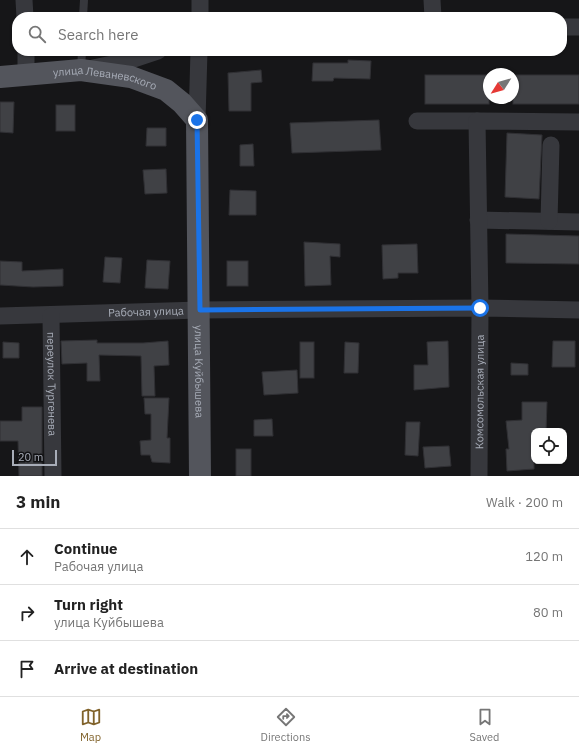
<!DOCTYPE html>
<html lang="en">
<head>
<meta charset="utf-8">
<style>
  body { margin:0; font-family:"IBM Plex Sans",sans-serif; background:#f6f6f6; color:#222 }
  .controls { position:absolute; right:12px; bottom:12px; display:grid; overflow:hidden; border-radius:8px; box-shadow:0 1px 3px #0004 }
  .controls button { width:36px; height:36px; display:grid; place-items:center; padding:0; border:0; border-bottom:1px solid #e0e0e0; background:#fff; color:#222; font:20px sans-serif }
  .compass { position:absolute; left:483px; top:68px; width:36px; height:36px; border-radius:50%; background:#fff; box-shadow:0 1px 3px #0004; rotate:233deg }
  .scale { position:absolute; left:12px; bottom:10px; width:45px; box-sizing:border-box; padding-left:4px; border:2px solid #a8adb8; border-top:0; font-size:11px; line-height:14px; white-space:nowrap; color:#a8adb8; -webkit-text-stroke:3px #111113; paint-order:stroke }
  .stop { position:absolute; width:12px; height:12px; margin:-9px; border:3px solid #1a73e8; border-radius:50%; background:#fff }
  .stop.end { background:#1a73e8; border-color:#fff; box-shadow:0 1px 4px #0008 }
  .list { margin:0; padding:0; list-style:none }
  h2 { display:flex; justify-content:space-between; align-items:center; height:52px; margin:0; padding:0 16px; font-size:17px }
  h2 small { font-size:13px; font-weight:400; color:#767676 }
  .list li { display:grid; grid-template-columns:26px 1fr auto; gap:12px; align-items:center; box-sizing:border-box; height:56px; padding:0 16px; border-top:1px solid #e0e0e0 }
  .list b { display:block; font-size:15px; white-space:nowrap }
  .list p { margin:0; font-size:13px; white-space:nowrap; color:#767676 }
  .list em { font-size:13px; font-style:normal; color:#767676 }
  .icon { flex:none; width:22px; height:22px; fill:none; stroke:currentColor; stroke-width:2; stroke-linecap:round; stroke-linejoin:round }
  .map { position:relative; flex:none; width:579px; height:476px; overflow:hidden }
  .search { position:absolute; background:#fff; box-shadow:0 1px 3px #0004; left:12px; right:12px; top:12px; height:44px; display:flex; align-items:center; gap:10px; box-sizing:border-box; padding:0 14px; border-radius:16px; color:#767676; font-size:15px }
  .sheet { height:220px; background:#fff }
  nav { display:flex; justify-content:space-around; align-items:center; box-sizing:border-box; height:56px; border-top:1px solid #e0e0e0; background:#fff; font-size:11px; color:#767676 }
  nav a { display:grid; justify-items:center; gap:2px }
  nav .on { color:#80622a }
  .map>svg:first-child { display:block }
</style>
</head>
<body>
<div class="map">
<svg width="579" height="476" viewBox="0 0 579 476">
  <rect width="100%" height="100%" fill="#161618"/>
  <!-- building -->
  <g fill="#404145" stroke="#303034">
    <polygon points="348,60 371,61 370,79 334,78 333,81 312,81 313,63 348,63"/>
    <polygon points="261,70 262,82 251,83 251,111 229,111 228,73"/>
    <rect x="425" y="75" width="64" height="29"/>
    <rect x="513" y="75" width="66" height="29"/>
    <polygon points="0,102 14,102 13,133 0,132"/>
    <rect x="56" y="105" width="19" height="26"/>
    <polygon points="379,120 381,150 292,153 290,123"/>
    <polygon points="147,128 166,128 166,146 146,146"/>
    <polygon points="507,133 542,135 539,199 505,197"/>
    <polygon points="253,144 254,166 240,166 240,145"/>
    <polygon points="166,169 167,193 145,194 143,170"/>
    <polygon points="230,190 256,191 256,215 229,215"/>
    <polygon points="506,234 579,236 579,264 506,263"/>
    <polygon points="304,242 340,244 340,257 330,256 331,285 305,286"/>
    <polygon points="417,244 418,273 398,273 398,278 383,279 382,245"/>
    <polygon points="105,257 122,258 120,283 103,282"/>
    <polygon points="147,260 170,261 168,289 145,288"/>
    <polygon points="0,261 22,262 22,271 63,269 63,286 33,287 0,285"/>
    <rect x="227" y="261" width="21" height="25"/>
    <polygon points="97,340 97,343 143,343 168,341 169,365 154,366 155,396 142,396 141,356 99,355 100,381 87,381 87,363 62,364 61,341"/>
    <polygon points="448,341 449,387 414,390 414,365 428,365 427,342"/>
    <polygon points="553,341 575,341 575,367 552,367"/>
    <polygon points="3,342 19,343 19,358 3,358"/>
    <rect x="300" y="342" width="14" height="36"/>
    <polygon points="345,342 359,343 358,373 344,373"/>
    <polygon points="511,363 528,364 528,375 511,375"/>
    <polygon points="297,370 298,393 264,395 262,372"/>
    <polygon points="144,398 169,398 167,438 170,438 170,463 152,462 150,455 141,455 140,441 151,440 151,414 145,414"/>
    <polygon points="522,402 547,402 546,431 534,431 534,469 507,471 506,449 509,449 506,421 522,420"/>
    <polygon points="22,407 42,407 42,476 19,476 18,441 0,441 0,421 22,421"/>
    <polygon points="272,419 273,436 254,436 254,420"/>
    <polygon points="406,422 420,422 418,456 405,455"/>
    <polygon points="449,446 451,466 425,468 423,447"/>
    <rect x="236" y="449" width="15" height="27"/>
  </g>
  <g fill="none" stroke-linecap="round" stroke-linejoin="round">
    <!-- service -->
    <g stroke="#37383d" stroke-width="8">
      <polyline points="83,17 84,0"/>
      <polyline points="81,70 82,51"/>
    </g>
    <!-- minor -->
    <g stroke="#37383d" stroke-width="17">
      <polyline points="24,0 25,17"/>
      <polyline points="432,0 433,17"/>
      <polyline points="200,17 200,0"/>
      <polyline points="562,27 579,27"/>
      <polyline points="26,51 26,75"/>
      <polyline points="93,68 131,60 158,51"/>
      <polyline points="197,120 199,51"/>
      <polyline points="417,121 477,121"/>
      <polyline points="478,220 579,222"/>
      <polyline points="549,221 551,145"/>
      <path id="s1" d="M0 316 200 310 480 308 579 310"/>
      <path id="s2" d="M51 316 53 476"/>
      <path id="s3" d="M479 476 480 308 477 121 579 122"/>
    </g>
    <!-- primary -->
    <path stroke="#53555c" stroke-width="22" id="s4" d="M0 77 81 70 131 77 166 90 182 103 197 120 200 476"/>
  </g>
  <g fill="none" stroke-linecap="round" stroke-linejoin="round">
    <!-- route -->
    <polyline stroke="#1a73e8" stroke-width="5" points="197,120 200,310 480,308"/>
  </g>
  <g text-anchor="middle" stroke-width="3" stroke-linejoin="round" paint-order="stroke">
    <!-- street labels -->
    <g font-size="11" fill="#a8adb8" stroke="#111113">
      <text dy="4" stroke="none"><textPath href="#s4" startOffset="106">улица Леваневского</textPath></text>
      <text dy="4" stroke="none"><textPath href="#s1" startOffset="146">Рабочая улица</textPath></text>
      <text dy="4" stroke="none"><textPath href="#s4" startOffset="464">улица Куйбышева</textPath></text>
      <text dy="4" stroke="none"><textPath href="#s2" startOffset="68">переулок Тургенева</textPath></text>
      <text dy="4" stroke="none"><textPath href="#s3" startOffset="84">Комсомольская улица</textPath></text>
    </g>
  </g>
</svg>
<div class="controls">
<button><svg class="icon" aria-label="locate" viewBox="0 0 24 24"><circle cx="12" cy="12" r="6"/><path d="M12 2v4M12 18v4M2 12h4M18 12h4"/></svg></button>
</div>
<svg class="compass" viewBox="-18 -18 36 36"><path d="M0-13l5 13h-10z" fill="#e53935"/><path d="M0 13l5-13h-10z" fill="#767676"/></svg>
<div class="scale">20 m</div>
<div class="stop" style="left:480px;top:308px"></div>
<div class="stop end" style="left:197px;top:120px"></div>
<div class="search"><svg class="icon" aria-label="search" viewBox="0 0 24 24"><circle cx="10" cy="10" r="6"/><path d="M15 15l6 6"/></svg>Search here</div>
</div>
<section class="sheet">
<h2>3 min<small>Walk · 200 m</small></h2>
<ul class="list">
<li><svg class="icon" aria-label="ahead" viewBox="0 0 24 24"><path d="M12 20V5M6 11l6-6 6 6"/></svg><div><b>Continue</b><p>Рабочая улица</p></div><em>120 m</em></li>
<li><svg class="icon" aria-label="right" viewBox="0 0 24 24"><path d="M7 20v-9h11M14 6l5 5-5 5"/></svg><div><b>Turn right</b><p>улица Куйбышева</p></div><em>80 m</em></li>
<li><svg class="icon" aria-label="arrive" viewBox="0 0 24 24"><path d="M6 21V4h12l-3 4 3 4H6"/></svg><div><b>Arrive at destination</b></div></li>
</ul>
</section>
<nav>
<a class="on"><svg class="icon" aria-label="map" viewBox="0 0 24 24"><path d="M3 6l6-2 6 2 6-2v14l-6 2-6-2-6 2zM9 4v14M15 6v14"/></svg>Map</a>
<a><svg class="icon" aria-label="directions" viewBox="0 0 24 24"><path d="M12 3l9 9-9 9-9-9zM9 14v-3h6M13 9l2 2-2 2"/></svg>Directions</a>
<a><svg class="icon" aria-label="saved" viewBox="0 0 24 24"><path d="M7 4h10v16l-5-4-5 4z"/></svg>Saved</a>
</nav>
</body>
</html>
